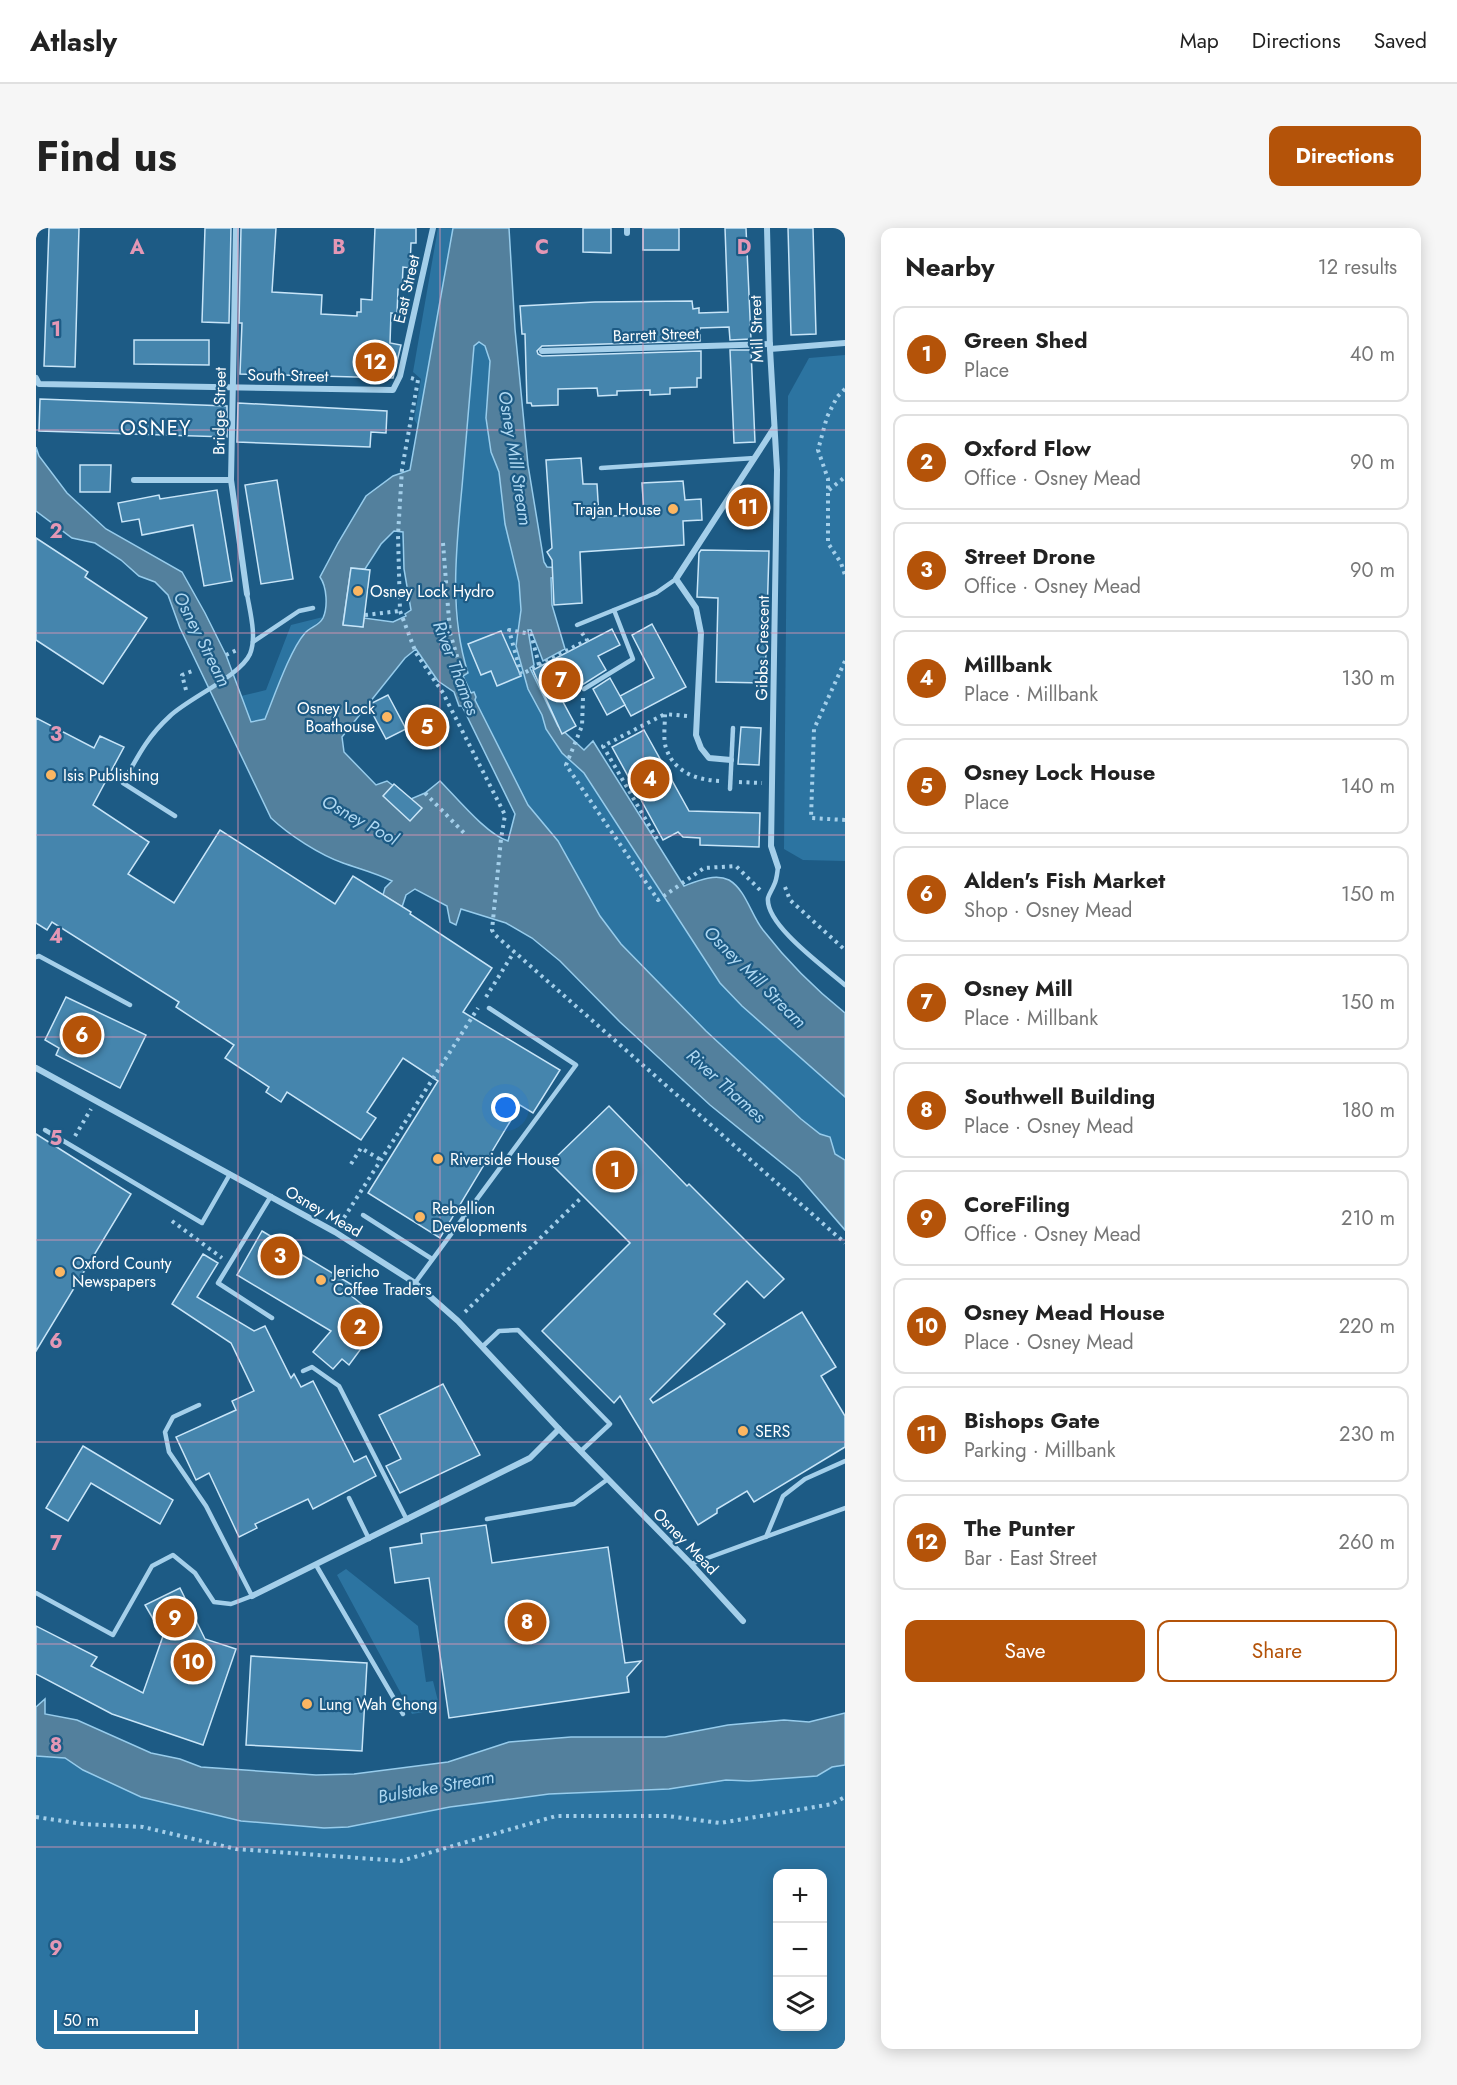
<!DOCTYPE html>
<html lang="en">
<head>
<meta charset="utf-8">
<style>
  body { margin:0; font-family:Jost,sans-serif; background:#f6f6f6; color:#222 }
  .controls { position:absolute; right:18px; bottom:18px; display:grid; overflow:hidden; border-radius:12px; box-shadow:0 3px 15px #0003 }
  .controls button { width:54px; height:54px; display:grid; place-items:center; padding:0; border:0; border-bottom:2px solid #e0e0e0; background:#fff; color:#222; font:30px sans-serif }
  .scale { position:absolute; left:18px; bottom:15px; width:144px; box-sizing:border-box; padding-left:6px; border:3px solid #fff; border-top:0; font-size:16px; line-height:21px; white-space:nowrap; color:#fff; -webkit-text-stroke:4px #1d5b85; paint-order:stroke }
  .you { position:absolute; left:470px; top:880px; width:21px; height:21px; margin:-15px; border:4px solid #fff; border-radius:50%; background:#1a73e8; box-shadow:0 0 0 9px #1a73e833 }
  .badge { display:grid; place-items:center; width:39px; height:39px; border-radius:50%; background:#b45309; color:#fff; font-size:20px; font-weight:700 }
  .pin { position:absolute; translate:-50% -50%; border:3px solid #fff; box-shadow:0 2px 6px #0006 }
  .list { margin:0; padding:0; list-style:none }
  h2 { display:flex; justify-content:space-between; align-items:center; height:78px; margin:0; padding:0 24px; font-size:26px }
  h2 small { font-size:20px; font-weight:400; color:#767676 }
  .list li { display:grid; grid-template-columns:39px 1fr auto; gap:18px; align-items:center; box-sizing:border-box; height:96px; margin:0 12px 12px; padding:0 12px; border:2px solid #e0e0e0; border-radius:12px }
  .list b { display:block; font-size:22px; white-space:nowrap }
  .list p { margin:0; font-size:20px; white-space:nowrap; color:#767676 }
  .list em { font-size:20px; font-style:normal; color:#767676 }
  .actions { display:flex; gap:12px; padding:18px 24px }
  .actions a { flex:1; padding:14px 0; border:2px solid #b45309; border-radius:12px; text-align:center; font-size:21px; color:#b45309 }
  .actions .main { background:#b45309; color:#fff }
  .icon { flex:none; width:33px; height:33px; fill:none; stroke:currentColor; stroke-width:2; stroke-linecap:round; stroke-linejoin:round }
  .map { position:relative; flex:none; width:809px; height:1821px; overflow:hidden; border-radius:12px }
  header { display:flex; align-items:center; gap:36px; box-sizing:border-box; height:84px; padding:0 30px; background:#fff; border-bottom:2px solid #e0e0e0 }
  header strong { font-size:28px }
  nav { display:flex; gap:33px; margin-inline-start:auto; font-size:21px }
  .intro { display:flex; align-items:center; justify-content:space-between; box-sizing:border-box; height:144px; padding:0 36px }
  h1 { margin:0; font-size:42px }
  .button { padding:15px 27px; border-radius:12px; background:#b45309; color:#fff; font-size:21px; font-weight:700 }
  main { display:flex; gap:36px; padding:0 36px }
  aside { flex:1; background:#fff; border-radius:12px; box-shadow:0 3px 15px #0003 }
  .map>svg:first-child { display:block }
</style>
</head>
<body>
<header>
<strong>Atlasly</strong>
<nav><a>Map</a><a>Directions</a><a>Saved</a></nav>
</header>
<div class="intro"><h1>Find us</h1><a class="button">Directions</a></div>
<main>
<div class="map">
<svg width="809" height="1821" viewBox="0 0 809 1821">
  <rect width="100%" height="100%" fill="#1d5b85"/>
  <!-- green -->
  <g fill="#2c74a1" fill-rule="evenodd">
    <polygon points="402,0 417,0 382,198 378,191 385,151 377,144"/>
    <polygon points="442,114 449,118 454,133 450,190 455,224 463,244 469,296 483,354 485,382 481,405 492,461 506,487 512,505 526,525 548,545 684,755 706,778 809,869 809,932 799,926 794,909 784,906 765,891 670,803 585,716 564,688 522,613 492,577 439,472 440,469 436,465 427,448 420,361 420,325 438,118"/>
    <polygon points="809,127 809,633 767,632 748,621 752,168 773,130"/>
    <path d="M287 389C282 396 275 399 269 405 255 420 237 470 229 491L215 494 205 468 230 462 255 397Z"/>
    <polygon points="310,1341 382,1398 390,1454 397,1453 404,1481 376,1486 301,1347"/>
    <path d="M0 1528 29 1530 47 1542 105 1568 205 1593 288 1600 468 1571 513 1566 604 1562 690 1552 713 1553 781 1548 796 1539 809 1537V1821H0ZM742 1646H786V1798H742Z"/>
  </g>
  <!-- water -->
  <g fill="#53809d" stroke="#97ccec" stroke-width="1.5" fill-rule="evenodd">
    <path d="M417 0H473L479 101 492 237 508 334 511 339 544 341 526 349 515 350 516 377 529 421 507 433 495 402H492L498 437 494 440 522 498 548 522 557 513 648 658C661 653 679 645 693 652 710 662 715 687 727 702 751 733 779 761 809 785V869L706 778 684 755 548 545 526 525 510 501 506 487 492 461 480 418 485 382 483 354 469 296 463 244 455 224 450 190 454 133 449 118 443 114 438 118C434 165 430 212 426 259 420 321 413 386 432 445L427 448 435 465 438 464 440 469 439 472 492 577 522 613 564 688 585 716 670 803 765 891 784 906 794 909 799 926 809 932V1002L763 949 674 877 584 794 524 733 496 710 470 695 425 681 420 697 414 694 411 678 379 661 370 667 366 679 347 667 349 660 356 653C340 645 324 641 307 635 284 627 253 607 235 590L144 400 132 367 119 354 103 348 85 332 59 315 36 310 0 283V219L3 228 31 265 70 301 146 344 169 385 190 427 215 494 229 491C238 469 254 422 269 405 274 399 283 398 287 390 292 379 291 359 284 349L302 315 330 268 357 248 374 242ZM358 303 367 304 368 341 375 382 369 386 370 388 357 394 328 390 327 399 307 396 315 340 329 341 345 316ZM380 421 402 453 418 464 423 478H426L479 586 472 613C451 607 420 569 404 553L389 565 375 571 351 553 340 557 308 524 306 509 369 430Z"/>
    <polygon points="9,1471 9,1486 41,1492 115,1525 144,1531 165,1539 280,1547 318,1546 412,1534 473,1514 535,1509 629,1509 692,1497 748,1492 773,1494 809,1485 809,1537 796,1539 781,1548 713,1553 690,1552 633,1561 513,1566 414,1579 312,1599 288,1600 205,1593 105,1569 47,1542 29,1530 0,1528 0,1479"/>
  </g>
  <!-- building -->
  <g fill="#4585ad" stroke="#c8e5f8" stroke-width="1.5">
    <polygon points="13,0 43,0 39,139 8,138"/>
    <polygon points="169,0 195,0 193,95 166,94"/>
    <polygon points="205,0 240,0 236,64 286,67 285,86 321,88 321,84 325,84 325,71 336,72 339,0 380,0 380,15 375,15 374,40 367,39 366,61 362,61 361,86 355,85 354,115 365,117 357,150 204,146 206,95 203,95"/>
    <polygon points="547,0 575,0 575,25 547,24"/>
    <rect x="607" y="0" width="36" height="22"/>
    <polygon points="689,0 710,0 715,111 694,112 693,99 664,100 664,113 506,118 501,123 502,126 506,128 665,123 665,150 661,150 661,159 634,160 634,166 614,167 614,162 581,163 581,167 562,168 561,160 522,161 522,177 496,178 495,175 491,175 489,106 486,106 484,78 559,74 656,73 657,81 663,80 663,85 692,84"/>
    <polygon points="752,0 777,0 780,106 755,107"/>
    <polygon points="98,112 173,112 173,137 98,136"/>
    <polygon points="694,122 715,122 719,214 698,215"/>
    <polygon points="4,171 191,178 191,209 3,203"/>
    <polygon points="202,175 351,183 350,205 335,204 334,219 201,214"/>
    <polygon points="545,230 547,256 561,256 563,289 608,286 606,255 647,253 649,272 665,271 666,292 647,293 648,317 544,324 546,375 518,377 516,332 511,324 516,320 510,232"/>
    <polygon points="44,237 75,237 74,264 44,264"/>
    <polygon points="241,252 257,351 225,356 209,257"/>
    <polygon points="181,262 196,353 168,358 157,297 106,307 103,291 86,294 82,275 123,267 124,271"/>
    <polygon points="0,310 52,344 49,349 111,390 67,456 0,412"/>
    <polygon points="665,322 733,323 729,455 680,454 682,370 661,369 663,325"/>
    <polygon points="315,340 334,342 327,399 307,397"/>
    <polygon points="616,396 650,459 595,488 584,468 618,450 596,407"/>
    <polygon points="576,401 584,417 562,428 570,442 546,457 544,463 526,472 540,498 526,506 497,442"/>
    <polygon points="465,403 485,448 461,458 455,443 445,447 432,416"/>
    <polygon points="574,450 589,477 571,487 557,461"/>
    <polygon points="352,467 370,501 350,511 332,477"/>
    <polygon points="397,481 410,506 405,509 406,511 391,519 376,493"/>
    <polygon points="0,490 58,520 64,508 88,519 57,577 113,614 92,646 138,675 184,602 299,676 317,648 375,684 374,686 456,740 427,784 524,842 497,885 484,877 404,1010 332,965 402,853 367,830 331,884 340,890 325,912 251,864 245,874 230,864 233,859 189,830 198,817 140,779 143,774 16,694 11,702 0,695"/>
    <polygon points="705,499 725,500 723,537 702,536"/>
    <polygon points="608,502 653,583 724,585 723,619 664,617 664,610 647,609 642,604 627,612 576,519"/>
    <polygon points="358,556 386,580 374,593 347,568"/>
    <polygon points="30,769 110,807 84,860 20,827 23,820 9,812"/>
    <polygon points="573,878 651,958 653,956 748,1051 728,1070 711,1053 678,1086 689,1096 614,1171 617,1175 766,1084 800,1139 785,1148 809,1188 809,1219 718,1274 711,1263 681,1281 681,1285 662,1297 584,1168 578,1175 506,1103 594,1015 514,935"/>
    <polygon points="0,906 95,966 0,1123"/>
    <polygon points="226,1003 318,1058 313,1066 342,1089 324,1110 330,1114 313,1137 306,1131 297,1141 277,1124 295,1103 201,1047"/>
    <polygon points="167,1026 182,1035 161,1069 218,1103 229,1098 255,1150 258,1146 265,1159 277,1153 318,1234 330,1228 340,1248 277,1281 272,1271 219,1296 221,1300 203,1309 173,1245 160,1252 140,1209 200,1182 196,1173 218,1163 195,1115 136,1076"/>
    <polygon points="407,1156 444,1227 364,1265 350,1238 365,1231 343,1187"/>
    <polygon points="47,1218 137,1272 124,1296 55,1255 32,1293 10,1280"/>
    <polygon points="450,1297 456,1335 572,1319 589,1435 605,1433 591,1449 593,1464 413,1490 393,1350 359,1355 354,1320 386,1315 385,1306"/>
    <polygon points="144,1360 169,1411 200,1421 167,1517 76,1486 0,1446 0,1398 61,1429 55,1438 107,1465 127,1408 109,1377"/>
    <polygon points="215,1428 331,1435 326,1523 210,1517"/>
  </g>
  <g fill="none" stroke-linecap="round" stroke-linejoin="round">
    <!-- path -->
    <g stroke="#a4cfea" stroke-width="4" stroke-dasharray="3 4.5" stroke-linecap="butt">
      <polyline points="375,150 382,152 366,241 362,307 364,383 380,425 407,465 469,587 465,611 456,702 458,706 809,1015"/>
      <polyline points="809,161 801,169 791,189 782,222 792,251 792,315 805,335 809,347"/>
      <polyline points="793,262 809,249"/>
      <polyline points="407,315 414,405 427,448"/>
      <polyline points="329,387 364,383"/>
      <polyline points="190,427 203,421"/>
      <polyline points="809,433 778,501 775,590 809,592"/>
      <polyline points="503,437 495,406 473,402 485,446 488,445 551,412 546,405"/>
      <polyline points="150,462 146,447 159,442"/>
      <polyline points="547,470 546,498 530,537 622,672 668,640 700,638 724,662"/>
      <path d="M651 488 629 486C629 497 627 511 630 520 638 544 660 552 684 553"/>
      <polyline points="703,554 726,555"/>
      <polyline points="389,565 430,607"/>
      <polyline points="621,611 567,518 629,486"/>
      <polyline points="749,659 754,672 809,722"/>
      <polyline points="450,769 478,724"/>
      <polyline points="39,908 55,881"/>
      <polyline points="315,936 325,920 345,932"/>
      <polyline points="136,993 186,1030"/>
      <polyline points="304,996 442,780"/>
      <polyline points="429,1084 544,971"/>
      <polyline points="0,1589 47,1596 107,1599 200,1621 365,1633 520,1588 632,1588 684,1595 796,1576 809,1569"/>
    </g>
    <!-- service -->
    <g stroke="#a4cfea" stroke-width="4.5">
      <polyline points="565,240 719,230"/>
      <polyline points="541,397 620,365 640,351"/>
      <polyline points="217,414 263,383 277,380"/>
      <polyline points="548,461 597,431 578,382"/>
      <polyline points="694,561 697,500"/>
      <path d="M139 588 87 555C102 528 111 509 134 488 153 470 204 448 214 426 221 409 214 384 211 366"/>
      <path d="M742 639C741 646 741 651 738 657 736 662 733 666 732 670 729 697 790 740 809 757"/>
      <polyline points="0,729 3,728 94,777"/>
      <polyline points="9,902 166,995 194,946"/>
      <polyline points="235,968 182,1055 236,1090"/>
      <polyline points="327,987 396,1031"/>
      <polyline points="379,1055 540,837 453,780"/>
      <polyline points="446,1119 463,1103 482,1102 574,1196 545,1223"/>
      <polyline points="267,1143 276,1139 303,1158 371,1292"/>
      <polyline points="313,1270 333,1311"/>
      <polyline points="451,1291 538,1276 572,1251"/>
      <polyline points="730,1309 747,1268 769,1251 809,1233"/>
      <polyline points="655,1336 809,1280"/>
      <polyline points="280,1337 367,1486"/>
      <polyline points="0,1365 77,1407 116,1338 137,1327 159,1345 178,1374 195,1376 216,1368 170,1278 133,1224 129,1204 137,1189 163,1177"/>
    </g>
    <!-- minor -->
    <g stroke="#a4cfea" stroke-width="6">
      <polyline points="200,0 195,252 211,366"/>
      <polyline points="591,0 591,5"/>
      <polyline points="731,0 734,121 741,242 735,618 742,639"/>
      <polyline points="734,121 809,115"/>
      <polyline points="506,123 734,116"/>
      <polyline points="0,150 3,156 357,162 364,148 397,0"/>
      <polyline points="98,252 195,252"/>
      <polyline points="695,532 673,530 665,520 660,507 665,405 660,380 640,351 738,200"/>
      <polyline points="0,840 299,1004 379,1055 422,1093 523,1201 655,1336 707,1393"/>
      <polyline points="216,1368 494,1230 523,1201"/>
    </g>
  </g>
  <!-- grid -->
  <path fill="none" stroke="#e497b5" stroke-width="1.5" stroke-opacity="0.55" d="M202 0V1821M404 0V1821M607 0V1821M0 202H809M0 405H809M0 607H809M0 809H809M0 1012H809M0 1214H809M0 1416H809M0 1619H809"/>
  <!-- markers -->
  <g fill="#fbb662" stroke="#1d5b85" stroke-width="2">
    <circle cx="637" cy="281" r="6"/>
    <circle cx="322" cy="363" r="6"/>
    <circle cx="351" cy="489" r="6"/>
    <circle cx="15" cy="547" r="6"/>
    <circle cx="402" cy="931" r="6"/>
    <circle cx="384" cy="989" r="6"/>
    <circle cx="24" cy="1044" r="6"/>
    <circle cx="285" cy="1052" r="6"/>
    <circle cx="707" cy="1203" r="6"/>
    <circle cx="271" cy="1476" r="6"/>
  </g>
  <g text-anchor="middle" stroke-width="4.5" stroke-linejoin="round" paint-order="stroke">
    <!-- street labels -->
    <g font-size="16" fill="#fff" stroke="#1d5b85">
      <text transform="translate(370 61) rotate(-77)" y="6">East Street</text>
      <text transform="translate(720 101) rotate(-92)" y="6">Mill Street</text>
      <text transform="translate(620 106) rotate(-2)" y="6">Barrett Street</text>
      <text transform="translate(252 147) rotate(1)" y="6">South Street</text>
      <text transform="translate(183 183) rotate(-89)" y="6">Bridge Street</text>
      <text transform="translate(726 420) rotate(-89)" y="6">Gibbs Crescent</text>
      <text transform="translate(288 983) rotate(30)" y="6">Osney Mead</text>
      <text transform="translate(650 1313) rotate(46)" y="6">Osney Mead</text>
    </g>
    <!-- poi labels -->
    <g font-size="16" fill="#fff" stroke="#1d5b85" text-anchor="start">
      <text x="625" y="287" text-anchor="end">Trajan House</text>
      <text x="334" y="369">Osney Lock Hydro</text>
      <text x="339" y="486" text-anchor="end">Osney Lock<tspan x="339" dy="18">Boathouse</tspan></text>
      <text x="27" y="553">Isis Publishing</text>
      <text x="414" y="937">Riverside House</text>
      <text x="396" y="986">Rebellion<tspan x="396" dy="18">Developments</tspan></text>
      <text x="36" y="1041">Oxford County<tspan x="36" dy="18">Newspapers</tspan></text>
      <text x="297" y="1049">Jericho<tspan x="297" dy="18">Coffee Traders</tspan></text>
      <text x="719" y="1209">SERS</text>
      <text x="283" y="1482">Lung Wah Chong</text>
    </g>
    <!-- water labels -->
    <g font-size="18" font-style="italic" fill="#afd8f2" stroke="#1d5b85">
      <text transform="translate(479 230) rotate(81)" y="6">Osney Mill Stream</text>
      <text transform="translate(166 411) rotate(63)" y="6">Osney Stream</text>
      <text transform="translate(420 440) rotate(69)" y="6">River Thames</text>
      <text transform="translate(324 592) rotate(29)" y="6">Osney Pool</text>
      <text transform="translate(719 749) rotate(45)" y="6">Osney Mill Stream</text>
      <text transform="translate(690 858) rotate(42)" y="6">River Thames</text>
      <text transform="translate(400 1559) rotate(-10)" y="6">Bulstake Stream</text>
    </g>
    <!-- quarter labels -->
    <g font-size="20" letter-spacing="1.5" fill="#fff" stroke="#1d5b85">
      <text x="120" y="207">OSNEY</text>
    </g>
  </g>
  <g font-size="20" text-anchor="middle" font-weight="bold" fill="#e497b5" stroke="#1d5b85" stroke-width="4.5" stroke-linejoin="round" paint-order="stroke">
    <text x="101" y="26">A</text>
    <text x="303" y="26">B</text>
    <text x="506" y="26">C</text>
    <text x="708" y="26">D</text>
    <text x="20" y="108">1</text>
    <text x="20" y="310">2</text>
    <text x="20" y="513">3</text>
    <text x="20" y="715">4</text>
    <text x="20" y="917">5</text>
    <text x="20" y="1120">6</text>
    <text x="20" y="1322">7</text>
    <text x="20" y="1524">8</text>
    <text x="20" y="1727">9</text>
  </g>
</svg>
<div class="controls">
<button>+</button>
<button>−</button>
<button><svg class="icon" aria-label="layers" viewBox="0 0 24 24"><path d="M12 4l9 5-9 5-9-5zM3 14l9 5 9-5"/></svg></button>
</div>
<div class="scale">50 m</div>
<div class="you"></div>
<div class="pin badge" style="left:579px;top:942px">1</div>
<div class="pin badge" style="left:324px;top:1099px">2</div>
<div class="pin badge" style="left:244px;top:1028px">3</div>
<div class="pin badge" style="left:614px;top:551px">4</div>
<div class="pin badge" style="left:391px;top:499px">5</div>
<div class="pin badge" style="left:46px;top:807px">6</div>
<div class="pin badge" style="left:525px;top:452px">7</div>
<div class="pin badge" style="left:491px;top:1394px">8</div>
<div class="pin badge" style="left:139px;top:1390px">9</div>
<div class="pin badge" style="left:157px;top:1434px">10</div>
<div class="pin badge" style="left:712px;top:279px">11</div>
<div class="pin badge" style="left:339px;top:134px">12</div>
</div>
<aside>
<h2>Nearby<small>12 results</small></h2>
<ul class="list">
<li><span class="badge">1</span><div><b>Green Shed</b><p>Place</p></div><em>40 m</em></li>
<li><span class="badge">2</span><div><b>Oxford Flow</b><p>Office · Osney Mead</p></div><em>90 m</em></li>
<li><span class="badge">3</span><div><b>Street Drone</b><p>Office · Osney Mead</p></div><em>90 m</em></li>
<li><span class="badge">4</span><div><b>Millbank</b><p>Place · Millbank</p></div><em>130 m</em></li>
<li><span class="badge">5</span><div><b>Osney Lock House</b><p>Place</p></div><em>140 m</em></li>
<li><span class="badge">6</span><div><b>Alden's Fish Market</b><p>Shop · Osney Mead</p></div><em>150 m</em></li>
<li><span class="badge">7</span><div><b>Osney Mill</b><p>Place · Millbank</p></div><em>150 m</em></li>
<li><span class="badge">8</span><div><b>Southwell Building</b><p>Place · Osney Mead</p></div><em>180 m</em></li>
<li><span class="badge">9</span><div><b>CoreFiling</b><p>Office · Osney Mead</p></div><em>210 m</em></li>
<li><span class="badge">10</span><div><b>Osney Mead House</b><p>Place · Osney Mead</p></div><em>220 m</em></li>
<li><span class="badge">11</span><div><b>Bishops Gate</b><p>Parking · Millbank</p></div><em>230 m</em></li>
<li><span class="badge">12</span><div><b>The Punter</b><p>Bar · East Street</p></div><em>260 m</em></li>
</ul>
<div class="actions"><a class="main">Save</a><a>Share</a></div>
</aside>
</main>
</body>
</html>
